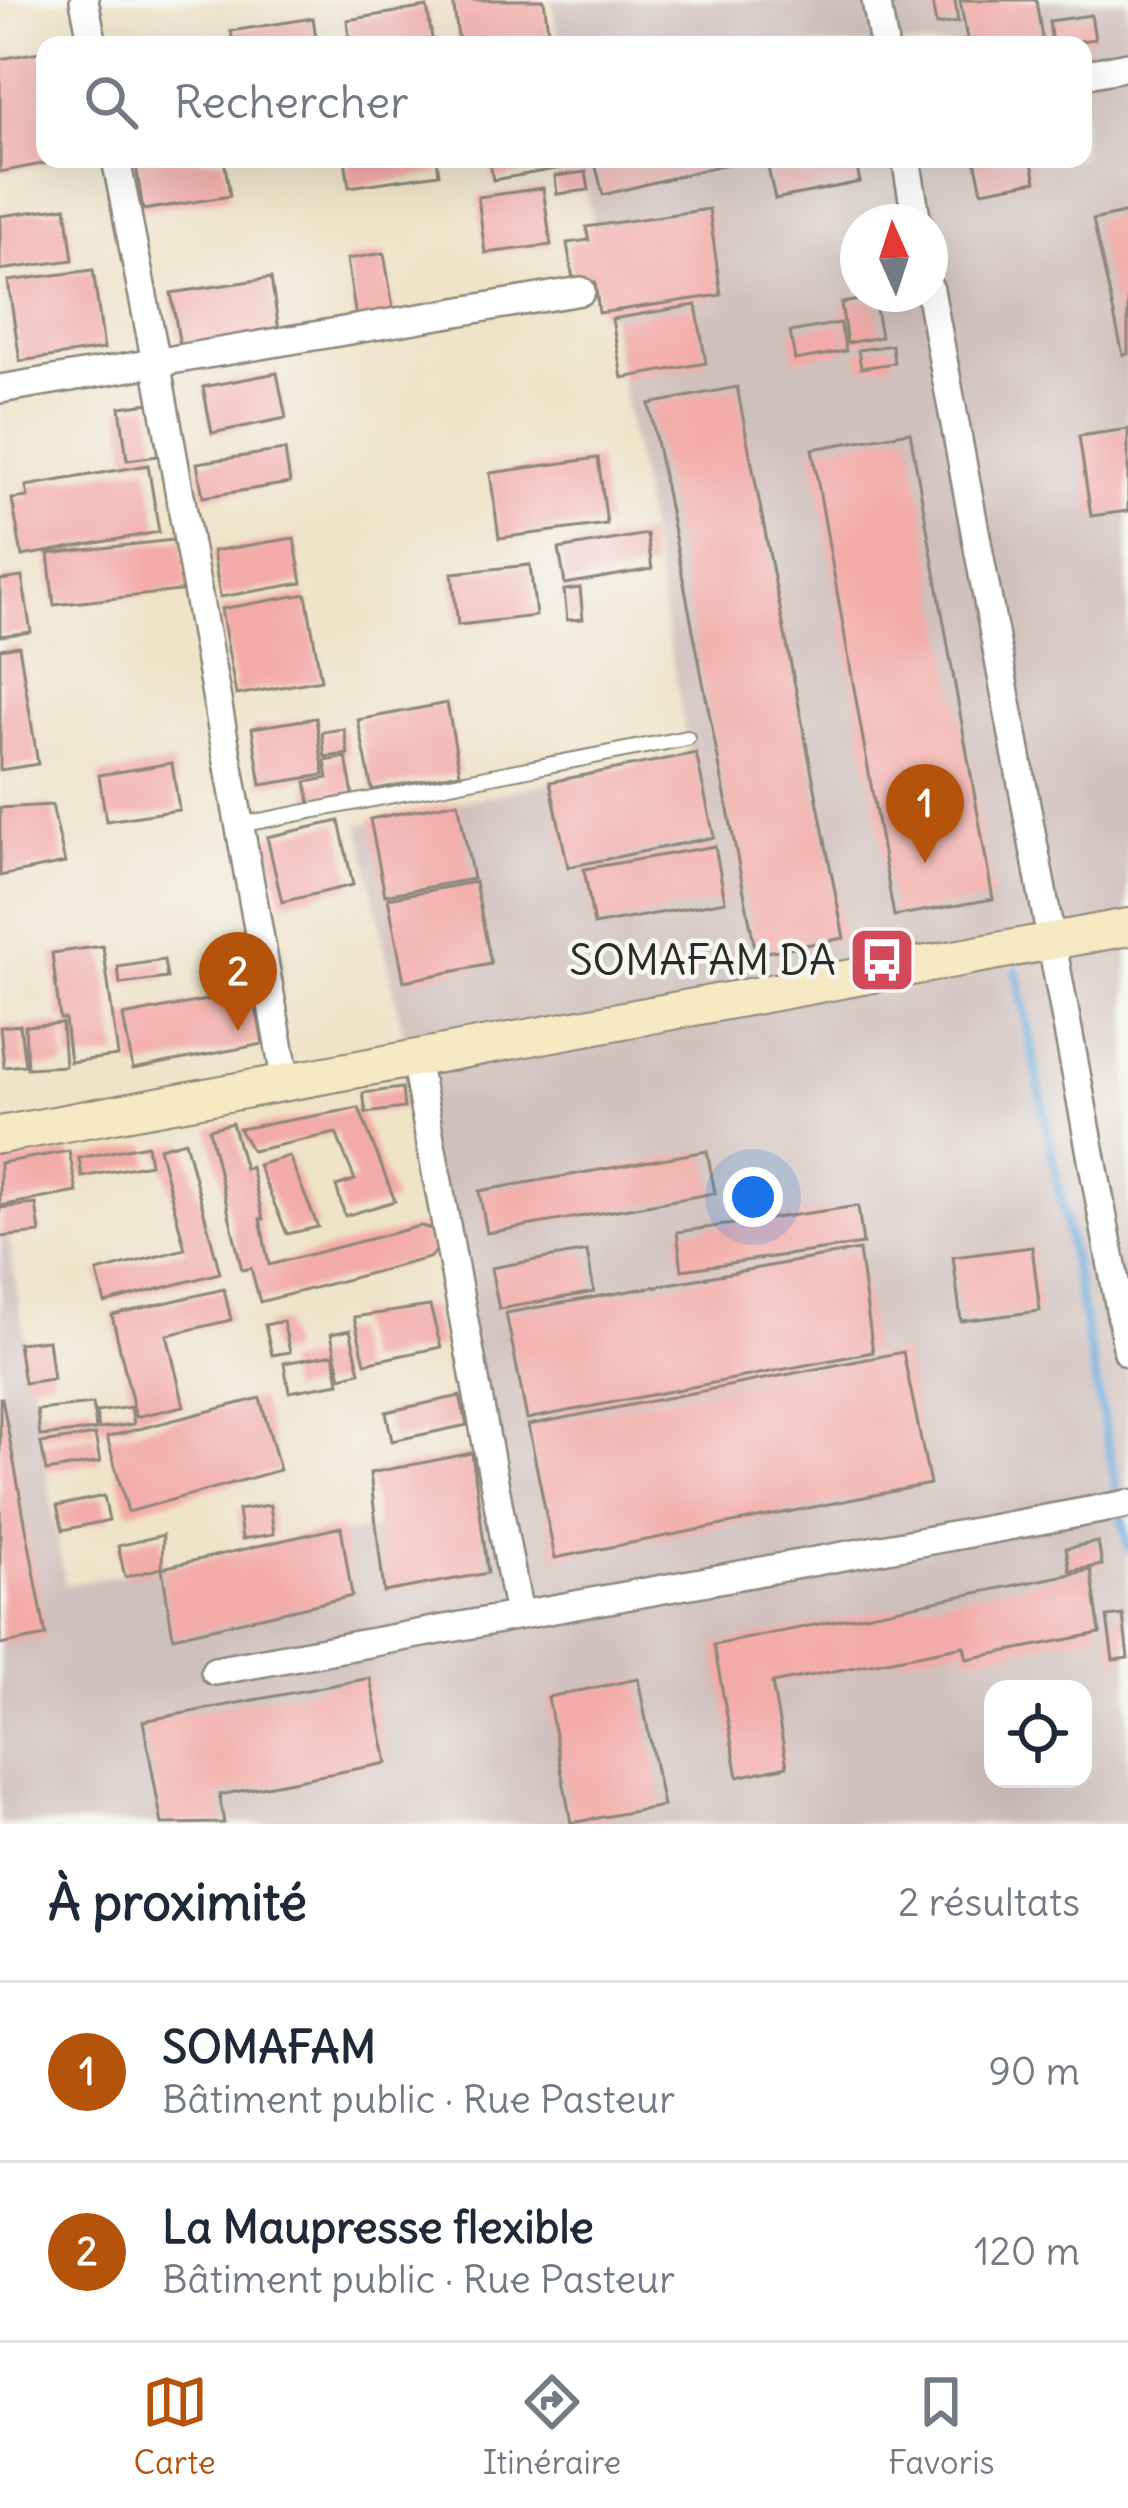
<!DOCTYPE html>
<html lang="fr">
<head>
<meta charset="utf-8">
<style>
  body { margin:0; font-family:Delius,sans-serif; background:#f6f6f7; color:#1f2937 }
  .controls { position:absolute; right:36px; bottom:36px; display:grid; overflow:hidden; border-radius:24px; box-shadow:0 12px 48px #0002 }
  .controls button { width:108px; height:108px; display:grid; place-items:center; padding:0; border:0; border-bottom:3px solid #e0e1e3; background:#fff; color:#1f2937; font:60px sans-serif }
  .compass { position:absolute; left:840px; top:204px; width:108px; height:108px; border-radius:50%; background:#fff; box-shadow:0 12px 48px #0002; rotate:357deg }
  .you { position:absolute; left:753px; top:1197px; width:42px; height:42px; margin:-30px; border:9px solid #fff; border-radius:50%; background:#1a73e8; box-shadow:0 0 0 18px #1a73e833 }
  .badge { display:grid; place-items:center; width:78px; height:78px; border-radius:50%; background:#b45309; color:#fff; font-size:39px; font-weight:700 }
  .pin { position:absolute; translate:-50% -99px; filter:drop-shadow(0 3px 6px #0008) }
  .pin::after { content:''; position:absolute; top:63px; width:42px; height:36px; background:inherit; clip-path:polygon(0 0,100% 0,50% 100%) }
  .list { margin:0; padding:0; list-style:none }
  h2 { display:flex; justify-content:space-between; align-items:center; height:156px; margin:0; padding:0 48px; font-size:51px }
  h2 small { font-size:39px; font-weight:400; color:#747a83 }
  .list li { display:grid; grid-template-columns:78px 1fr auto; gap:36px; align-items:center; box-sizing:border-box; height:180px; padding:0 48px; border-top:3px solid #e0e1e3 }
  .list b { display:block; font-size:45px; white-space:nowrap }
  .list p { margin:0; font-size:39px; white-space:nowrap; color:#747a83 }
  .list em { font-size:39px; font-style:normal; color:#747a83 }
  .icon { flex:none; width:66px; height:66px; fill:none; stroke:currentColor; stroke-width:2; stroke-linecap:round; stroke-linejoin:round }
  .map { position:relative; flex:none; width:1128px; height:1824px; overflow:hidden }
  .search { position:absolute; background:#fff; box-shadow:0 12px 48px #0002; left:36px; right:36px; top:36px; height:132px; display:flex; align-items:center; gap:30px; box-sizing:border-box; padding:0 42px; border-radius:24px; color:#747a83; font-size:45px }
  .sheet { height:516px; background:#fff }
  nav { display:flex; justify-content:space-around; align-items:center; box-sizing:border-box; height:168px; border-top:3px solid #e0e1e3; background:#fff; font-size:33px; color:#747a83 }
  nav a { display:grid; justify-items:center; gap:6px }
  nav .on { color:#b45309 }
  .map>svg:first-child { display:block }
</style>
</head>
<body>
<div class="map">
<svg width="1128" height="1824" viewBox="0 0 1128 1824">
  <rect width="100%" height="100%" fill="#f6f6f2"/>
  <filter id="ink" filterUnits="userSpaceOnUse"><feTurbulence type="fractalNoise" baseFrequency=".00833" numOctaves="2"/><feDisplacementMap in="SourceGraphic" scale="24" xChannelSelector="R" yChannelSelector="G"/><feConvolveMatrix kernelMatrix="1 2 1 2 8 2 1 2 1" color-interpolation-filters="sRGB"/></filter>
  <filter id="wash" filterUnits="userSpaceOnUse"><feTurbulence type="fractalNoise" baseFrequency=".004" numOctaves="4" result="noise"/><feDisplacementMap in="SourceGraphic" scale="48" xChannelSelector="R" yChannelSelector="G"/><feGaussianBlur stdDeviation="2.7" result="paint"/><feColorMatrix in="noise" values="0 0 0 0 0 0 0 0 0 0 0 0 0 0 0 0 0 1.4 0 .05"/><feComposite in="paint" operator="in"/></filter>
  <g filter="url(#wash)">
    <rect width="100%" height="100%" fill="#efe3c8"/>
    <!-- industrial -->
    <path fill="#d0c0bb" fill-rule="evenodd" d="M552 0H1128V1824H0V1187L65 1585 502 1504 359 824 689 753 581 159H1083V45H560ZM858 222H930V294H858ZM993 1689H1083V1779H993Z"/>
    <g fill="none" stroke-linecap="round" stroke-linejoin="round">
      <!-- stream -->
      <polyline stroke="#67a7da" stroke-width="9" points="1017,971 1128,1548"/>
    </g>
    <g id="blocks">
      <!-- building -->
      <g fill="#f3aba7">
        <polygon points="453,0 544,0 550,45 459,45"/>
        <polygon points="932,0 955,0 958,22 936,25"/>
        <polygon points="960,0 1036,0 1043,45 968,45"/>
        <polygon points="427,7 433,45 350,45 347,20"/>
        <polygon points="1091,15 1095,39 1052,45 1049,21"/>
        <polygon points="313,18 317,45 233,45 231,31"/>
        <polygon points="45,51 45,159 57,159 58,161 0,172 0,59"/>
        <polygon points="135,159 224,159 230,196 143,210"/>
        <polygon points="345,159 437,159 439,174 349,187"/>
        <polygon points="489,159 572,159 573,166 493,180"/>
        <polygon points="594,159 738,159 739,161 603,195"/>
        <polygon points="766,159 855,159 860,182 775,199"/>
        <polygon points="979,159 1031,159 1036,181 982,191 975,160"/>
        <polygon points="586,172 589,190 557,194 555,176"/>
        <polygon points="543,188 551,245 485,253 478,197"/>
        <polygon points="66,207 73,260 0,270 0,216"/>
        <polygon points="709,209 721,295 599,313 595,282 574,285 567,243 589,240 586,227"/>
        <polygon points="1128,212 1128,354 1123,355 1093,220"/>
        <polygon points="384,253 395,319 357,325 347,259"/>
        <polygon points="93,270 104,349 20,361 8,281"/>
        <polygon points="271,278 280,337 181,352 171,293"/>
        <polygon points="874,298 881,337 847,343 841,303"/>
        <polygon points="696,305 706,363 622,378 612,319"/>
        <polygon points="840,323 846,351 795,360 790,332"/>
        <polygon points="892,345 894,363 861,368 858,350"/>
        <polygon points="277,373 286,418 212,433 203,387"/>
        <polygon points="737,387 844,938 756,954 649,404"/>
        <polygon points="150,403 158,456 127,460 120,407"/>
        <polygon points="1128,429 1128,511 1091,516 1079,436"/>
        <polygon points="910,432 993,899 894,916 812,449"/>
        <polygon points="285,450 290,483 203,497 197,463"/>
        <polygon points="598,458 607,524 499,538 490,473"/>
        <polygon points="148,465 159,532 22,556 12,499 28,497 26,486"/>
        <polygon points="647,534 652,569 565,584 559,549"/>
        <polygon points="294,538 302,583 220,597 213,551"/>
        <polygon points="182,539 188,590 54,605 48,554"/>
        <polygon points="530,565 536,616 458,625 452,573"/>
        <polygon points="22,577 31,632 0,636 0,580"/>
        <polygon points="580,588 583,619 567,620 564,590"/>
        <polygon points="306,594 321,680 236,695 221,609"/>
        <polygon points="19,646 38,764 0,770 0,649"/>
        <polygon points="447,703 460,773 372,790 358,720"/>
        <polygon points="316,718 324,775 261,785 252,728"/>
        <polygon points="344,729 348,754 325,757 322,732"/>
        <polygon points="696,753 714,837 568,867 550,782"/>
        <polygon points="346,757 353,795 310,804 306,782 328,778 325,761"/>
        <polygon points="172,763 179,810 106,821 99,775"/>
        <polygon points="458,802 473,879 385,895 370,819"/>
        <polygon points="52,805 65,863 0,876 0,808"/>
        <polygon points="339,821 353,885 282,902 267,837"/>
        <polygon points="715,846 725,901 594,925 584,869"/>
        <polygon points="475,882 491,964 404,981 388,898"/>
        <polygon points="103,946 118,1056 70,1062 65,1019 60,1019 52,953"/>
        <polygon points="164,960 167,978 120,984 118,967"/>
        <polygon points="253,991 263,1044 133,1069 123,1016"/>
        <polygon points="62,1023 65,1066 27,1068 25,1026"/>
        <polygon points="20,1025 25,1065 4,1067 0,1027"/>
        <polygon points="402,1088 404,1108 366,1113 363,1093"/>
        <polygon points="359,1108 395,1201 345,1216 336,1186 355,1180 336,1133 252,1151 239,1129"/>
        <polygon points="232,1123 245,1169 251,1167 263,1219 260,1219 269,1265 420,1226 437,1230 439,1248 429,1258 260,1302 251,1268 242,1270 209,1129"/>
        <polygon points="185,1141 220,1273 105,1303 97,1272 185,1249 159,1148"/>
        <polygon points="147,1145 150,1164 82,1177 79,1158"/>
        <polygon points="69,1151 77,1192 0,1206 0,1163"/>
        <polygon points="707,1151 715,1193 487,1233 479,1191"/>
        <polygon points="289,1156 318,1227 287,1234 258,1165"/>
        <polygon points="36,1204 40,1233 0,1237 0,1208"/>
        <polygon points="858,1206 863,1244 682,1270 677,1232"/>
        <polygon points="1032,1247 1040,1311 961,1321 953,1257"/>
        <polygon points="859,1250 873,1352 527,1419 506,1313"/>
        <polygon points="587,1251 594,1292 499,1309 491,1268"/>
        <polygon points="224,1289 231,1320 167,1335 184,1406 136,1417 112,1315"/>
        <polygon points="430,1306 441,1347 365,1363 354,1317"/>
        <polygon points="283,1321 290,1352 272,1355 265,1325"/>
        <polygon points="350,1330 360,1372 341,1377 331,1334"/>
        <polygon points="48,1340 53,1379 24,1383 18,1343"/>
        <polygon points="903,1352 930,1484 555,1558 528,1425"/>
        <polygon points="334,1354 339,1383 289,1392 284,1363"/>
        <polygon points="460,1396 467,1425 392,1441 386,1412"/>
        <polygon points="0,1398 2,1398 46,1636 0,1645"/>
        <polygon points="260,1398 280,1470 128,1512 107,1437"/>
        <polygon points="93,1404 96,1430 40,1436 37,1410"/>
        <polygon points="131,1407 134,1424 99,1429 96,1412"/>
        <polygon points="95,1435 100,1462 46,1471 41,1443"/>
        <polygon points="472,1453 488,1573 384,1592 370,1473"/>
        <polygon points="104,1496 109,1520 63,1530 57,1506"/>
        <polygon points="270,1505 274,1534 242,1539 238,1510"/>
        <polygon points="341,1527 352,1596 173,1637 162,1568 125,1577 118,1546 163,1535 162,1568"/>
        <polygon points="1098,1542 1102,1565 1070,1571 1066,1548"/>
        <polygon points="1091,1570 1100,1633 967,1659 964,1646 772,1683 787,1766 738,1777 714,1645"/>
        <polygon points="1123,1615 1128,1658 1113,1660 1107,1617"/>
        <polygon points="370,1678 387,1763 219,1795 224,1823 162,1824 143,1721"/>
        <polygon points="638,1679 663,1806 571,1823 548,1697"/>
      </g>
    </g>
  </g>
  <g filter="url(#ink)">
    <use href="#blocks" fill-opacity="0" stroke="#8d877a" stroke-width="3"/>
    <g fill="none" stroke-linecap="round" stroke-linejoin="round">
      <!-- service casing -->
      <g stroke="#8d877a" stroke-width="18">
        <polyline id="service" points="239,825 687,738"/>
      </g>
      <!-- minor casing -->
      <g stroke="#8d877a" stroke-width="32">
        <g id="minor">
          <polyline points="84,0 93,45"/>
          <polyline points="876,0 884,45"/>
          <polyline points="1083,75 1128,66"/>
          <polyline points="116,159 156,362 286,1083"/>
          <polyline points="906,159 917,222"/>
          <polyline points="930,290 1128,1352"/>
          <polyline points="0,389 581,291"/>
          <polyline points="415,1059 519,1615"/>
          <polyline points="215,1671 1128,1504"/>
        </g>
      </g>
      <!-- secondary casing -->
      <g stroke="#8d877a" stroke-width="40">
        <polyline id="secondary" points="0,1135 1128,927"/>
      </g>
      <!-- service -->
      <use href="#service" stroke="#fff" stroke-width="14"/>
      <!-- minor -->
      <use href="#minor" stroke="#fff" stroke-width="27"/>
      <!-- secondary -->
      <use href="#secondary" stroke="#f6e9c3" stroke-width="36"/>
    </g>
  </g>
  <!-- icons -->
  <defs>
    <g id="bus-square" transform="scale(3.45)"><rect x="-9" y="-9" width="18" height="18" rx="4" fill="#d1495b" stroke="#f6f6f2"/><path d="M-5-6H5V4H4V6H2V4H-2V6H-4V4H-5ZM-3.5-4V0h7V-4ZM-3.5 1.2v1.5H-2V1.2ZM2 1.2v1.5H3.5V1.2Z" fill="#fff"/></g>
  </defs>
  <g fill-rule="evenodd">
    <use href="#bus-square" x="882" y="960"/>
  </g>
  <g text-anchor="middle" stroke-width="9" stroke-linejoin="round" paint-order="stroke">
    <!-- poi labels -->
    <g font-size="42" fill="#2b2b2b" stroke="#f6f6f2" text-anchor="end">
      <text x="836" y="975">SOMAFAM DA</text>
    </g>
  </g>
</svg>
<div class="controls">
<button><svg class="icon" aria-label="locate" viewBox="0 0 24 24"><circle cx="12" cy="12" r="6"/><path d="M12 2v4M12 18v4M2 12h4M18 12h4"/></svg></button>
</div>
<svg class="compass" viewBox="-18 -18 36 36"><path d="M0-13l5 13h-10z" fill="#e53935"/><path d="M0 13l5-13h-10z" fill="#747a83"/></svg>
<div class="you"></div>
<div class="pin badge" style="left:925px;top:863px">1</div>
<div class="pin badge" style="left:238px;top:1031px">2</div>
<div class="search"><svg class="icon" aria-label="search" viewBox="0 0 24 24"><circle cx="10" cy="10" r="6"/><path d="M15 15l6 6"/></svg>Rechercher</div>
</div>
<section class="sheet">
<h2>À proximité<small>2 résultats</small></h2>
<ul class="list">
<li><span class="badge">1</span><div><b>SOMAFAM</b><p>Bâtiment public · Rue Pasteur</p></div><em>90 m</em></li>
<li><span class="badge">2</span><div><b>La Maupresse flexible</b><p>Bâtiment public · Rue Pasteur</p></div><em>120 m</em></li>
</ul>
</section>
<nav>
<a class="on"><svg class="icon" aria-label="map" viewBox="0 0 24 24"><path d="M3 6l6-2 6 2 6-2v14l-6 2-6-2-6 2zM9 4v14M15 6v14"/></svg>Carte</a>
<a><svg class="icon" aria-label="directions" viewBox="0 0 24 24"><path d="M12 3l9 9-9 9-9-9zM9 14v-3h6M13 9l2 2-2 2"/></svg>Itinéraire</a>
<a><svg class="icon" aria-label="saved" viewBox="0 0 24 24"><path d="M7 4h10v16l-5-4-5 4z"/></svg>Favoris</a>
</nav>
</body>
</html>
